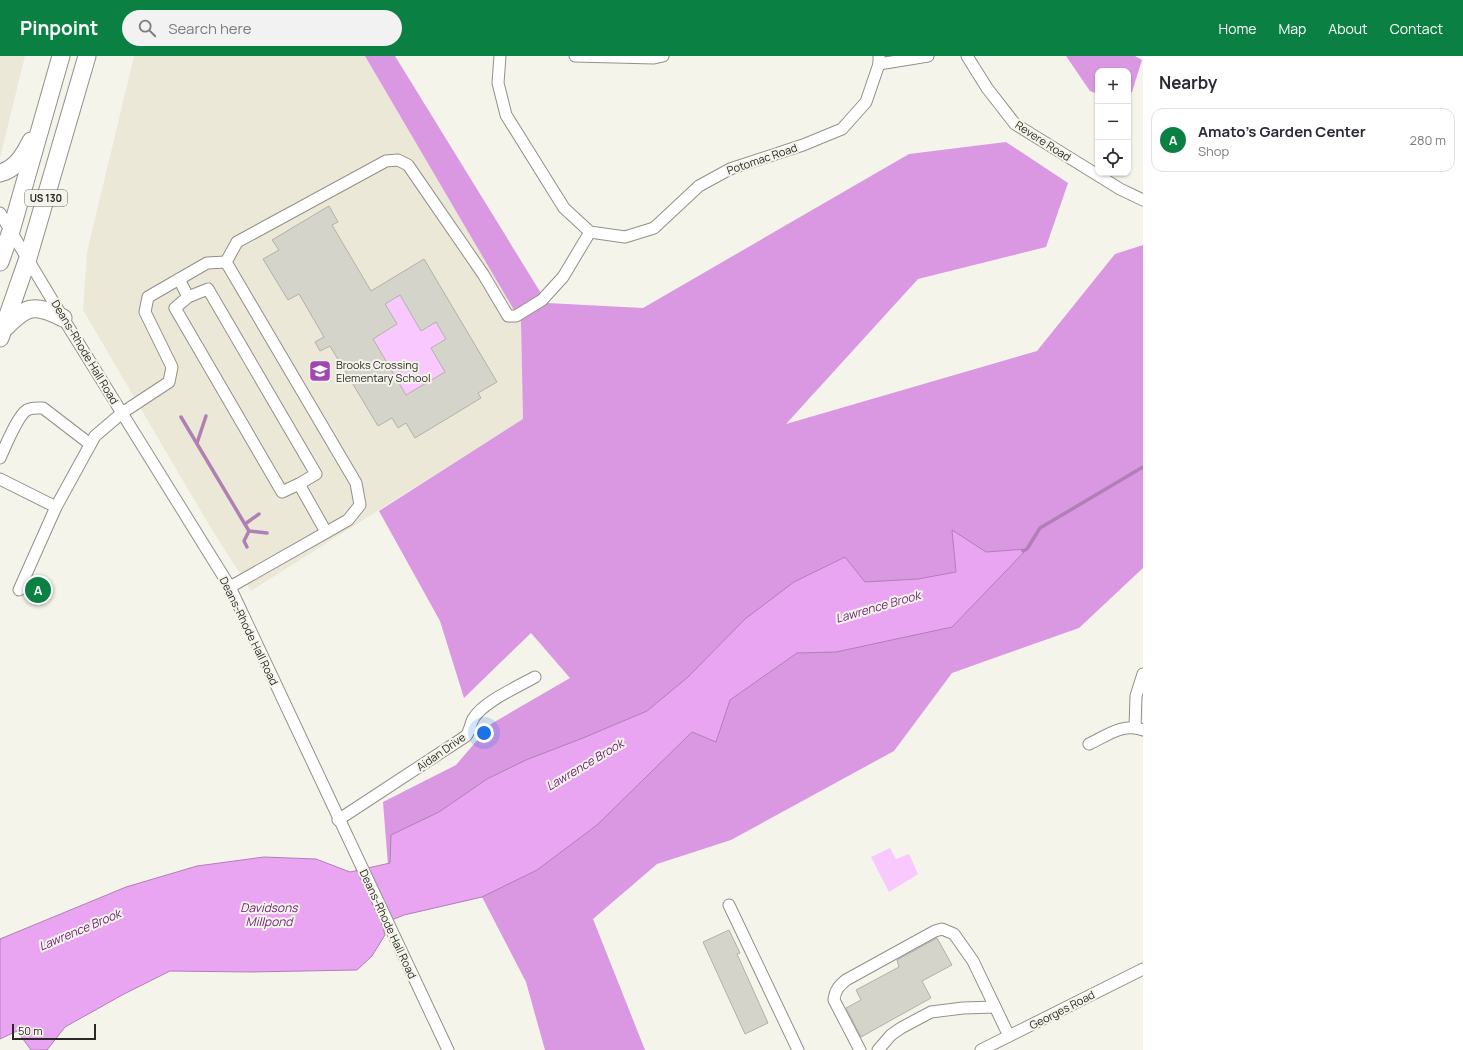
<!DOCTYPE html>
<html lang="en">
<head>
<meta charset="utf-8">
<style>
  body { margin:0; font-family:Manrope,sans-serif; background:#f2f2f3; color:#2b2b33 }
  .controls { position:absolute; right:12px; top:12px; display:grid; overflow:hidden; border-radius:8px; box-shadow:0 1px 3px #0004 }
  .controls button { width:36px; height:36px; display:grid; place-items:center; padding:0; border:0; border-bottom:1px solid #e1e1e2; background:#fff; color:#2b2b33; font:20px sans-serif }
  .scale { position:absolute; left:12px; bottom:10px; width:84px; box-sizing:border-box; padding-left:4px; border:2px solid #2a2926; border-top:0; font-size:11px; line-height:14px; white-space:nowrap; color:#2a2926; -webkit-text-stroke:3px #f5f4eb; paint-order:stroke }
  .you { position:absolute; left:484px; top:677px; width:14px; height:14px; margin:-10px; border:3px solid #fff; border-radius:50%; background:#1a73e8; box-shadow:0 0 0 6px #1a73e833 }
  .badge { display:grid; place-items:center; width:26px; height:26px; border-radius:50%; background:#0b8043; color:#fff; font-size:13px; font-weight:700 }
  .pin { position:absolute; translate:-50% -50%; border:2px solid #fff; box-shadow:0 1px 4px #0006 }
  .list { margin:0; padding:0; list-style:none }
  h2 { display:flex; justify-content:space-between; align-items:center; height:52px; margin:0; padding:0 16px; font-size:17px }
  h2 small { font-size:13px; font-weight:400; color:#7c7c81 }
  .list li { display:grid; grid-template-columns:26px 1fr auto; gap:12px; align-items:center; box-sizing:border-box; height:64px; margin:0 8px 8px; padding:0 8px; border:1px solid #e1e1e2; border-radius:12px }
  .list b { display:block; font-size:15px; white-space:nowrap }
  .list p { margin:0; font-size:13px; white-space:nowrap; color:#7c7c81 }
  .list em { font-size:13px; font-style:normal; color:#7c7c81 }
  .icon { flex:none; width:22px; height:22px; fill:none; stroke:currentColor; stroke-width:2; stroke-linecap:round; stroke-linejoin:round }
  .map { position:relative; flex:none; width:1143px; height:994px; overflow:hidden }
  header { display:flex; align-items:center; gap:24px; box-sizing:border-box; height:56px; padding:0 20px; background:#0b8043; color:#fff }
  header strong { font-size:19px }
  nav { display:flex; gap:22px; margin-inline-start:auto; font-size:14px }
  .search { width:280px; height:36px; background:#f2f2f3; display:flex; align-items:center; gap:10px; box-sizing:border-box; padding:0 14px; border-radius:22px; color:#7c7c81; font-size:15px }
  main { display:flex }
  aside { flex:1; background:#fff }
  .map>svg:first-child { display:block }
</style>
</head>
<body>
<header>
<strong>Pinpoint</strong>
<div class="search"><svg class="icon" aria-label="search" viewBox="0 0 24 24"><circle cx="10" cy="10" r="6"/><path d="M15 15l6 6"/></svg>Search here</div>
<nav><a>Home</a><a>Map</a><a>About</a><a>Contact</a></nav>
</header>
<main>
<div class="map">
<svg width="1143" height="994" viewBox="0 0 1143 994">
  <rect width="100%" height="100%" fill="#f5f4eb"/>
  <!-- built -->
  <g fill="#ebe8d8">
    <polygon points="0,0 25,0 0,102"/>
    <polygon points="134,0 365,0 521,266 523,363 251,535 209,469 83,254 87,196"/>
  </g>
  <!-- green -->
  <g fill="#f8c8fe">
    <polygon points="400,239 421,275 436,266 446,283 431,292 445,316 414,353 373,283 397,268 385,248"/>
    <polygon points="890,792 896,803 909,798 918,818 889,836 871,801"/>
  </g>
  <!-- forest -->
  <g fill="#da97e2">
    <polygon points="365,0 395,0 547,247 643,252 909,98 1006,86 1068,127 1046,191 918,223 786,368 1037,295 1115,198 1143,189 1143,512 1079,572 952,617 894,695 731,784 657,808 593,863 645,994 545,994 526,926 482,841 404,859 390,835 383,746 456,709 491,668 570,622 531,577 464,642 440,565 379,455 523,363 521,266"/>
    <polygon points="1066,0 1135,0 1142,4 1132,36 1128,37 1128,15 1098,15 1098,38 1090,35"/>
  </g>
  <!-- water -->
  <polygon fill="#e9a5f2" stroke="#b080b5" points="952,474 986,496 1027,493 952,571 836,596 797,597 730,644 716,686 692,676 597,769 537,814 482,841 404,859 382,868 385,879 372,900 357,914 250,916 170,915 124,938 65,971 47,994 31,994 17,975 0,983 0,883 126,831 197,810 264,801 316,803 350,816 390,807 391,779 439,756 487,723 526,704 583,682 647,655 688,621 745,563 794,526 845,501 865,526 918,523 956,516"/>
  <g fill="none" stroke-linecap="round" stroke-linejoin="round">
    <!-- stream -->
    <g stroke="#b080b5" stroke-width="3.5">
      <polyline points="181,361 249,475 267,477"/>
      <polyline points="197,387 206,360"/>
      <polyline points="245,468 259,458"/>
      <polyline points="247,491 244,485 249,475"/>
      <polyline points="1023,495 1027,493 1040,472 1143,411"/>
    </g>
  </g>
  <!-- building -->
  <g fill="#d5d4cb" stroke="#b2b1a9" fill-rule="evenodd">
    <path d="M329 150 338 166 332 169 371 235 424 203 497 326 478 337 481 342 415 382 406 367 398 372 392 362 378 370 330 290 320 295 315 286 324 281 299 238 288 244 263 203 279 194 272 184ZM400 239 421 275 436 266 446 283 431 292 445 316 406 339 373 283 397 268 385 248Z"/>
    <polygon points="729,874 740,897 737,898 768,967 745,978 703,886"/>
    <polygon points="937,882 952,909 922,925 931,942 861,981 846,952 861,944 856,934 899,911 897,904"/>
  </g>
  <g fill="none" stroke-linecap="round" stroke-linejoin="round">
    <!-- minor casing -->
    <g stroke="#929088" stroke-width="13">
      <g id="minor">
        <polyline points="500,0 498,27 506,59 564,152 590,176 625,181 654,172 699,130 730,113 803,89 842,73 866,46 879,8"/>
        <polyline points="575,0 654,2 663,0"/>
        <polyline points="879,0 879,8 928,0"/>
        <polyline points="967,0 987,32 1015,68 1120,133 1143,144"/>
        <polyline points="0,157 63,262 230,531 448,994"/>
        <polyline points="226,206 237,186 386,105 398,104 408,109 483,218 508,260 516,260 542,244 563,221 590,176"/>
        <polyline points="179,223 188,241 175,252 282,436 299,428 316,418 208,233 188,241"/>
        <path d="M0 402C5 391 18 359 27 354 32 351 38 352 43 352L90 388"/>
        <polyline points="0,423 56,451 95,380 122,357 169,326 172,311 145,256 148,241 207,207 226,206 356,427 360,449 348,464 230,531"/>
        <polyline points="299,428 326,476"/>
        <polyline points="19,534 56,451"/>
        <polyline points="1135,671 1136,640 1143,618"/>
        <path d="M1089 688C1106 680 1124 666 1143 674"/>
        <path d="M338 764 466 680C470 675 470 669 473 663 483 646 517 631 535 621"/>
        <polyline points="729,849 798,994"/>
        <path d="M860 994 834 944C835 934 839 930 846 924L935 875 942 873 954 878 973 905 1009 980"/>
        <polyline points="878,994 891,979 901,972 931,956 963,952 995,951"/>
        <polyline points="981,994 1143,913"/>
      </g>
    </g>
    <!-- highway casing -->
    <g stroke="#929088" stroke-width="19">
      <g id="highway">
        <path d="M0 117C16 113 24 99 31 85"/>
        <polyline points="0,206 11,175 61,0"/>
        <path d="M5 272C26 250 34 247 63 262"/>
        <polyline points="0,282 28,202 87,0"/>
      </g>
    </g>
    <!-- minor -->
    <use href="#minor" stroke="#fff" stroke-width="11"/>
    <!-- highway -->
    <use href="#highway" stroke="#fff" stroke-width="17"/>
  </g>
  <!-- icons -->
  <defs>
    <g id="school-square" transform="scale(1.15)"><rect x="-9" y="-9" width="18" height="18" rx="4" fill="#a346b0" stroke="#f5f4eb"/><path d="M0-5L7-2L0 1L-7-2ZM-4 1L0 2.5L4 1V4Q0 6-4 4Z" fill="#fff"/></g>
  </defs>
  <g fill-rule="evenodd">
    <use href="#school-square" x="320" y="315"/>
  </g>
  <g text-anchor="middle" stroke-width="4" stroke-linejoin="round" paint-order="stroke">
    <!-- shield labels -->
    <rect fill="#f5f4eb" stroke="#676661" stroke-width="1" x="25" y="134" width="42" height="16" rx="3"/>
    <g font-size="10" font-weight="bold" fill="#2a2926">
      <text x="46" y="146">US 130</text>
    </g>
    <!-- street labels -->
    <g font-size="11" fill="#2a2926" stroke="#f5f4eb">
      <text transform="translate(1043 85) rotate(33)" y="4">Revere Road</text>
      <text transform="translate(762 103) rotate(-19)" y="4">Potomac Road</text>
      <text transform="translate(85 296) rotate(59)" y="4">Deans-Rhode Hall Road</text>
      <text transform="translate(249 575) rotate(64)" y="4">Deans-Rhode Hall Road</text>
      <text transform="translate(441 696) rotate(-35)" y="4">Aidan Drive</text>
      <text transform="translate(388 868) rotate(65)" y="4">Deans-Rhode Hall Road</text>
      <text transform="translate(1062 954) rotate(-27)" y="4">Georges Road</text>
    </g>
    <!-- poi labels -->
    <g font-size="11" fill="#2a2926" stroke="#f5f4eb" text-anchor="start">
      <text x="336" y="313">Brooks Crossing<tspan x="336" dy="13">Elementary School</tspan></text>
    </g>
    <!-- water labels -->
    <g font-size="12" font-style="italic" fill="#6d1e78" stroke="#f5f4eb">
      <text transform="translate(878 551) rotate(-16)" y="4">Lawrence Brook</text>
      <text transform="translate(585 709) rotate(-31)" y="4">Lawrence Brook</text>
      <text x="269" y="856">Davidsons<tspan x="269" dy="14">Millpond</tspan></text>
      <text transform="translate(80 874) rotate(-23)" y="4">Lawrence Brook</text>
    </g>
  </g>
</svg>
<div class="controls">
<button>+</button>
<button>−</button>
<button><svg class="icon" aria-label="locate" viewBox="0 0 24 24"><circle cx="12" cy="12" r="6"/><path d="M12 2v4M12 18v4M2 12h4M18 12h4"/></svg></button>
</div>
<div class="scale">50 m</div>
<div class="you"></div>
<div class="pin badge" style="left:38px;top:534px">A</div>
</div>
<aside>
<h2>Nearby<small></small></h2>
<ul class="list">
<li><span class="badge">A</span><div><b>Amato's Garden Center</b><p>Shop</p></div><em>280 m</em></li>
</ul>
</aside>
</main>
</body>
</html>
